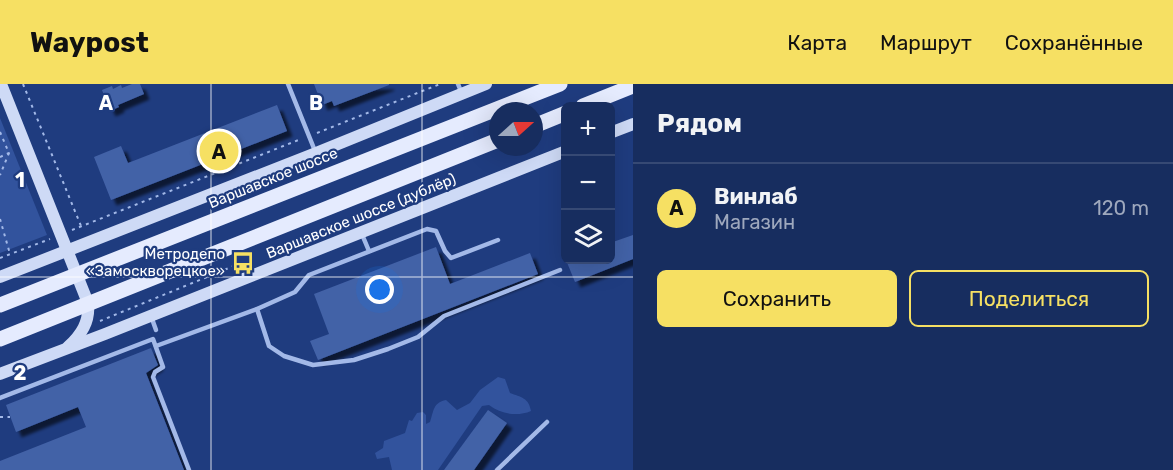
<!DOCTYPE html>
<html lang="ru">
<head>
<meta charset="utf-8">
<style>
  body { margin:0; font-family:Rubik,sans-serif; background:#243968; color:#f1f3f6 }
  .controls { position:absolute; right:18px; top:18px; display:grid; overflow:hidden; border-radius:9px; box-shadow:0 6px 24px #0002 }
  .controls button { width:54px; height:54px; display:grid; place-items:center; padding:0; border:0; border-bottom:2px solid #364974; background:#172d5f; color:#f1f3f6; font:30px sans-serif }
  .compass { position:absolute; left:489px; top:18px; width:54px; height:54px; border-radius:50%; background:#172d5f; box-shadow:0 6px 24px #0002; rotate:69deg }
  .you { position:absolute; left:380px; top:206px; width:21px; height:21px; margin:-15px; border:4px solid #fff; border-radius:50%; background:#1a73e8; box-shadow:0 0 0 9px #1a73e833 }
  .badge { display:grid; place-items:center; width:39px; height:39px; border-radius:50%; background:#f6e063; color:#111; font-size:20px; font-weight:700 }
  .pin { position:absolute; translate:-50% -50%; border:3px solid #fff; box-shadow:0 2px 6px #0006 }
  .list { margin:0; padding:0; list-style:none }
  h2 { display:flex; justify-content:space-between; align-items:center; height:78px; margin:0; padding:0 24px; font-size:26px }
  h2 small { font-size:20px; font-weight:400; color:#9ea8bd }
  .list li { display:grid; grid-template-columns:39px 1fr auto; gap:18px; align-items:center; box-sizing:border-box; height:90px; padding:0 24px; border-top:2px solid #364974 }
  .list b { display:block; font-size:22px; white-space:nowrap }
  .list p { margin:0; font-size:20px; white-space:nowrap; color:#9ea8bd }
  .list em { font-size:20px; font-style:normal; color:#9ea8bd }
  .actions { display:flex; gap:12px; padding:18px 24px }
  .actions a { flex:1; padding:14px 0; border:2px solid #f6e063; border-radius:9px; text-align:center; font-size:21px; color:#f6e063 }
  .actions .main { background:#f6e063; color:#111 }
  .icon { flex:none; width:33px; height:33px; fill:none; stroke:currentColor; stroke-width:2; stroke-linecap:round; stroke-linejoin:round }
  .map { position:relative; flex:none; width:633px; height:386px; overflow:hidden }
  header { display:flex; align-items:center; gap:36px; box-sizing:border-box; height:84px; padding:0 30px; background:#f6e063; color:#111 }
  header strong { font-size:28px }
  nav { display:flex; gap:33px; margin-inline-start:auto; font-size:21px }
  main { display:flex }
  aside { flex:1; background:#172d5f }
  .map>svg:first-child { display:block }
</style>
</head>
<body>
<header>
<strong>Waypost</strong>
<nav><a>Карта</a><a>Маршрут</a><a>Сохранённые</a></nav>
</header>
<main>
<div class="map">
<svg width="633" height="386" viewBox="0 0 633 386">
  <defs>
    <filter id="shadow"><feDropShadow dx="5.5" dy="5.5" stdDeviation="1.5" flood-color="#0009"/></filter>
  </defs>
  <rect width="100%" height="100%" fill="#1f3c7f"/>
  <!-- green -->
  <g fill="#32539d">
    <polygon points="0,34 47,151 0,169"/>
    <path d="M498 293 505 295 510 309C521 313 529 314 531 327 517 333 501 330 489 321L482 322 438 386H392L389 373 377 375 375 369 383 364 384 357 405 349 409 336 412 337 417 329 423 328 426 331V340L430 338C434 326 433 319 446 316L457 326 470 319 480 306Z"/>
  </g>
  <!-- building -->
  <g fill="#4362a7" filter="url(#shadow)">
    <polygon points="132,0 140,0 144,10 118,21 119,23 110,27 102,6 112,2 113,5 121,1 122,4"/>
    <polygon points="314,0 389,0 389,1 334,22 332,17 322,21"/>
    <polygon points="277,21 287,47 111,116 94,73 121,62 128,79"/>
    <polygon points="633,151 633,175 575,198 566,176 610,176 610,159"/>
    <polygon points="436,163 450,200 530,169 538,190 318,276 310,257 329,250 314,210"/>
    <polygon points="151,264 158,281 146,289 184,386 0,386 0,377 86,343 78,323 16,348 6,321"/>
    <polygon points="488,326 507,339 474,386 444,386"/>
  </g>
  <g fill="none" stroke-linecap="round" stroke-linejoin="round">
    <!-- path -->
    <g stroke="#a3b9e8" stroke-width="2" stroke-dasharray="3 4.5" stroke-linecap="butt">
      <polyline points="23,0 81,142"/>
      <polyline points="0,48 9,69 0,91"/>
      <polyline points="317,49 440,0"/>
      <polyline points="0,73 9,69"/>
      <polyline points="0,135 10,170"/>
      <polyline points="72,146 301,55"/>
      <polyline points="0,174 50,155"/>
      <polyline points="100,237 241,179"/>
      <polyline points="0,333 10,333"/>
    </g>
    <!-- lane -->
    <g stroke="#a3b9e8" stroke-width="4.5">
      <polyline points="288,0 315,67"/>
      <polyline points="458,0 462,10"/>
      <polyline points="361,148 369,167"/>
      <polyline points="498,156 451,174 445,167 436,147 427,145 309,191 295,208 257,225 269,262 284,272 313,281 354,276 388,265 418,253 444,232 560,186"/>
      <polyline points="151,232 156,246"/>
      <polyline points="156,262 257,225"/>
      <polyline points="0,314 153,255 163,283 155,288 153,293 189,386"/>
      <polyline points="497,386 547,338"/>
    </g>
    <!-- secondary -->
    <g stroke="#cedaf6" stroke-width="12">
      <path d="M1 0 88 219C90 238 81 251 68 263"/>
      <polyline points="610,49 633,40"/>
      <polyline points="0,193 316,69 486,0"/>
      <polyline points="0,290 105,250 566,67"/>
    </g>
    <!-- primary -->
    <g stroke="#e5ebfe" stroke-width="15">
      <polyline points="583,22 633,2"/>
      <polyline points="534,42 566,29"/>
      <polyline points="0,221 560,0"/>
      <polyline points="0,255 498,56"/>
    </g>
  </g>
  <!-- grid -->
  <path fill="none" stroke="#fff" stroke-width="1.5" stroke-opacity="0.55" d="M211 0V386M422 0V386M0 193H633"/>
  <!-- icons -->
  <defs>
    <g id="bus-bare" transform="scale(1.8)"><path d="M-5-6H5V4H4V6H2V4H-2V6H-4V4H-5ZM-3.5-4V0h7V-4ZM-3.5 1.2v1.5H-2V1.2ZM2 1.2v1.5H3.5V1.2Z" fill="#f6e063" stroke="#1f3c7f" stroke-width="2.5" paint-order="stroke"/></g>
  </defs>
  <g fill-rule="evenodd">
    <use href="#bus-bare" x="243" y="179"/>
  </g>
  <g text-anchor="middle" stroke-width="4.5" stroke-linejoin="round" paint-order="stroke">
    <!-- street labels -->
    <g font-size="15" fill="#fff" stroke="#1f3c7f">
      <text transform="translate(273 94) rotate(-22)" y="5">Варшавское шоссе</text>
      <text transform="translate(361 132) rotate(-22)" y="5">Варшавское шоссе (дублёр)</text>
    </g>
    <!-- poi labels -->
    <g font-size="15" fill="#fff" stroke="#1f3c7f" text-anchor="end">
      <text x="225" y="175">Метродепо<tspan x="225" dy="17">«Замоскворецкое»</tspan></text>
    </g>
  </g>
  <g font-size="20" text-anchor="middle" font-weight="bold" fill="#fff" stroke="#1f3c7f" stroke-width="4.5" stroke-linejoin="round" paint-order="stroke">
    <text x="106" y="26">A</text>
    <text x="316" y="26">B</text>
    <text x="20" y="103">1</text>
    <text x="20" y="296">2</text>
  </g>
</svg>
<div class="controls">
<button>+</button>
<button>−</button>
<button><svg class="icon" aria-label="layers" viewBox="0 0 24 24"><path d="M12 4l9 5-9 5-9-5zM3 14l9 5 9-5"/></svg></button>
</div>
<svg class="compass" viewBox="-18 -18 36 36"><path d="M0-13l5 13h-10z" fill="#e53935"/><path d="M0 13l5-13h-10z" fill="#9ea8bd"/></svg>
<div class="you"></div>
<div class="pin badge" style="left:219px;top:67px">A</div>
</div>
<aside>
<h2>Рядом<small></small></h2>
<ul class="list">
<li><span class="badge">A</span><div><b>Винлаб</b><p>Магазин</p></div><em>120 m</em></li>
</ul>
<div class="actions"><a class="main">Сохранить</a><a>Поделиться</a></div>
</aside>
</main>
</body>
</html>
